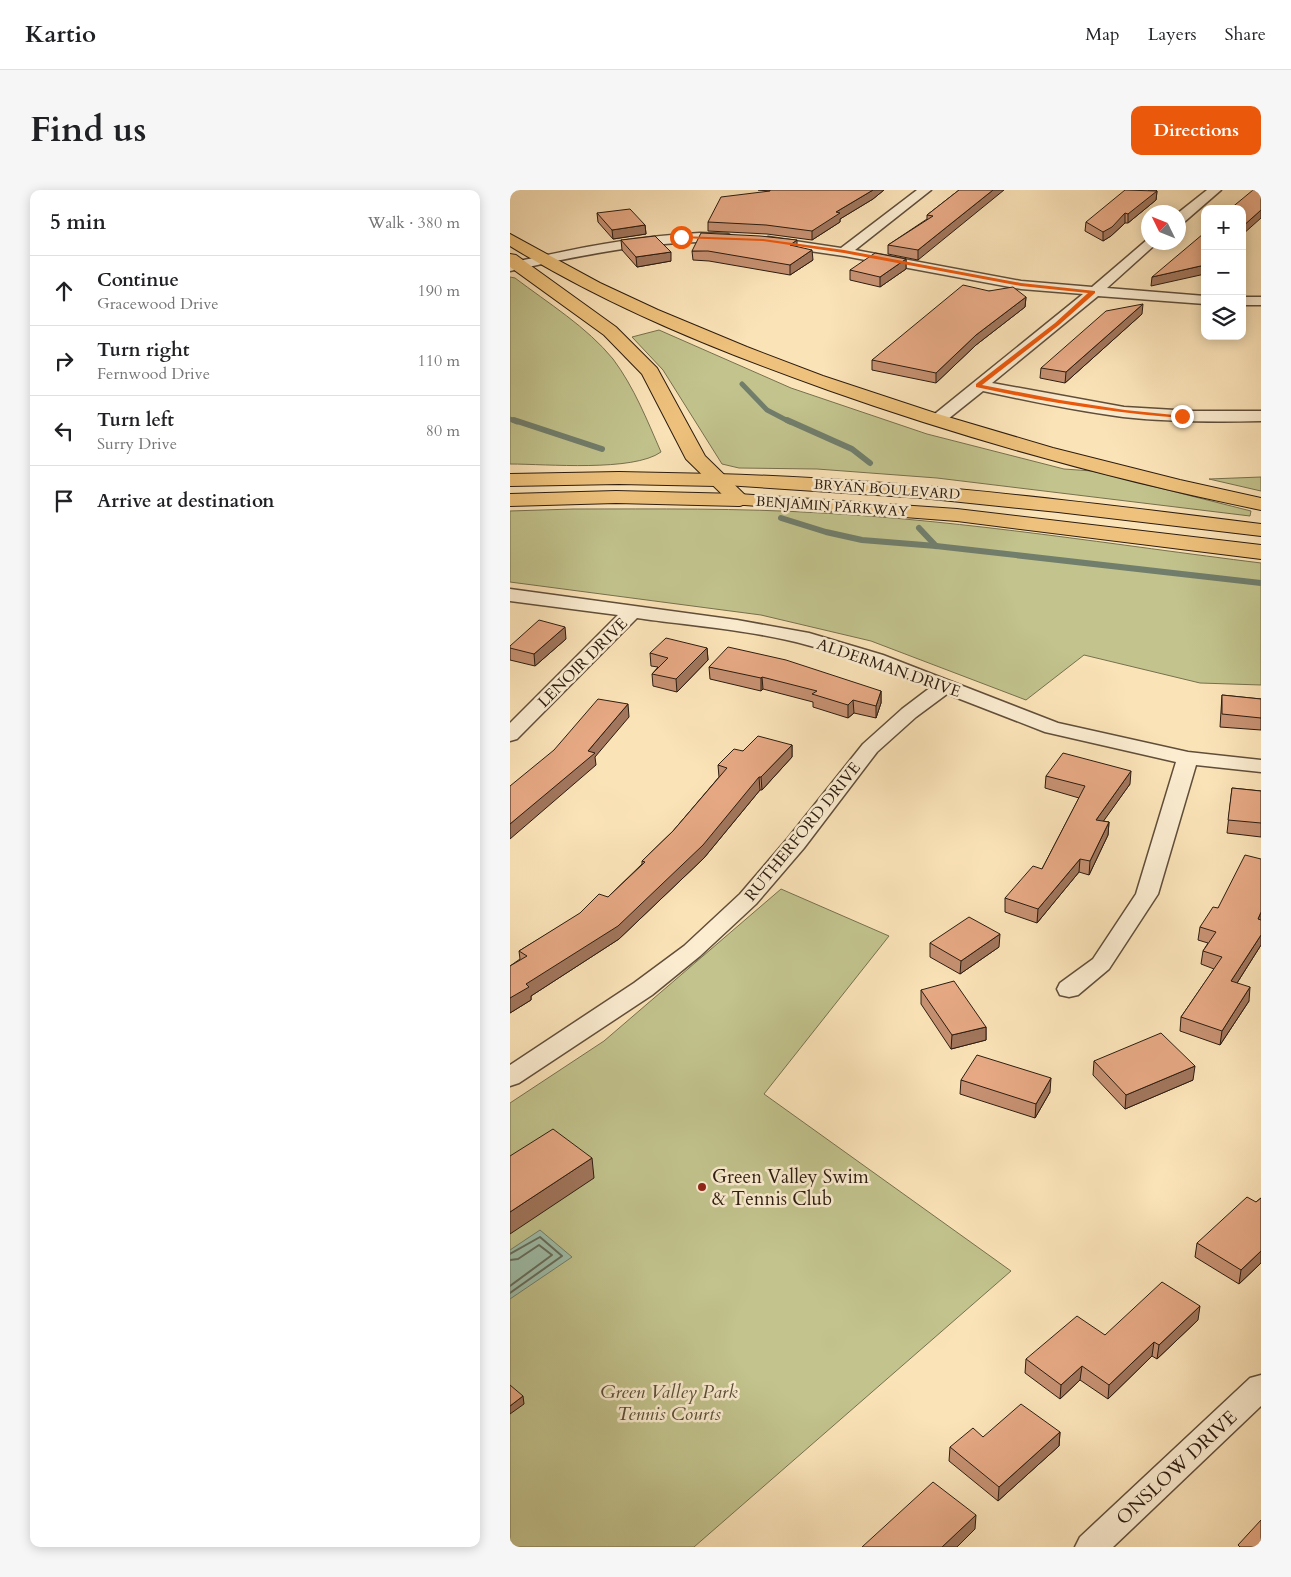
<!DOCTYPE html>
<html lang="en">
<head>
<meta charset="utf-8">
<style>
  body { margin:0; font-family:Cardo,serif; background:#f6f6f6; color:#202124 }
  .controls { position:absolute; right:15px; top:15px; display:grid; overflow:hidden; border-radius:10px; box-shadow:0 2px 12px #0003 }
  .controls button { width:45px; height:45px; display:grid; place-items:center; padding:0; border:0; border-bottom:1px solid #e0e0e0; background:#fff; color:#202124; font:25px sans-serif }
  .compass { position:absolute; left:631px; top:15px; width:45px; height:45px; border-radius:50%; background:#fff; box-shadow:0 2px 12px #0003; rotate:313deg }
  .stop { position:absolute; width:15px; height:15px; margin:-11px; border:4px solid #ea580c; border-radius:50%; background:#fff }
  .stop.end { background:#ea580c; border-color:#fff; box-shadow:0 1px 5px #0008 }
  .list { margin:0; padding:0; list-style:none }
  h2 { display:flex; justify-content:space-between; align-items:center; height:65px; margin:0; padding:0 20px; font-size:21px }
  h2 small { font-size:16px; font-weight:400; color:#757577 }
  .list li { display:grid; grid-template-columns:32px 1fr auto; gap:15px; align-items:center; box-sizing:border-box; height:70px; padding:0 20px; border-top:1px solid #e0e0e0 }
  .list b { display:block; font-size:19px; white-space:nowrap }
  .list p { margin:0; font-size:16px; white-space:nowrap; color:#757577 }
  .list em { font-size:16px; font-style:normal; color:#757577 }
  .icon { flex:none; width:28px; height:28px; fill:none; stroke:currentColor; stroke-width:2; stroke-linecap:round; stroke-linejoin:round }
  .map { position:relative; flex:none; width:751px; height:1357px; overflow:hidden; border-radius:10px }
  header { display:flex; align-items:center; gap:30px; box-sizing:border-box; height:70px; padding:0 25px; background:#fff; border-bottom:1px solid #e0e0e0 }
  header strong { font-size:24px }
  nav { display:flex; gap:28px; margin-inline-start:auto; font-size:18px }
  .intro { display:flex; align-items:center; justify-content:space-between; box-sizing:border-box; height:120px; padding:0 30px }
  h1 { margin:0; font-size:35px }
  .button { padding:12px 22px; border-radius:10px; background:#ea580c; color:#fff; font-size:18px; font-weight:700 }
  main { display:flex; gap:30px; padding:0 30px }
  aside { flex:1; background:#fff; border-radius:10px; box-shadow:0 2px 12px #0003 }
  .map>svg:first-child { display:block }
</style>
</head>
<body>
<header>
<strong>Kartio</strong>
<nav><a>Map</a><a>Layers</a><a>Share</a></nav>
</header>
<div class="intro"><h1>Find us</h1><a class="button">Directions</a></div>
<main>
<aside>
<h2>5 min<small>Walk · 380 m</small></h2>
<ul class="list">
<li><svg class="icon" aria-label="ahead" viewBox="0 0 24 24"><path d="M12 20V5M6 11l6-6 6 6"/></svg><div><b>Continue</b><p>Gracewood Drive</p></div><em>190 m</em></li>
<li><svg class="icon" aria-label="right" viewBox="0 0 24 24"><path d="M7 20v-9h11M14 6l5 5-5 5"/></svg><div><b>Turn right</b><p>Fernwood Drive</p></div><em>110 m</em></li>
<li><svg class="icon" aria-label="left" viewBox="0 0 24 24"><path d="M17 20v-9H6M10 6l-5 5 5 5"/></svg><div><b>Turn left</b><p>Surry Drive</p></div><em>80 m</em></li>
<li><svg class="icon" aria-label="arrive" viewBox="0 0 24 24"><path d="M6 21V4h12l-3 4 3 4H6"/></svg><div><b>Arrive at destination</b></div></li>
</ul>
</aside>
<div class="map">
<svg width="751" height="1357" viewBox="0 0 751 1357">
  <rect width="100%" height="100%" fill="#fbe3b8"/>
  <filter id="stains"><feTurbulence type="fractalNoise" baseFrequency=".004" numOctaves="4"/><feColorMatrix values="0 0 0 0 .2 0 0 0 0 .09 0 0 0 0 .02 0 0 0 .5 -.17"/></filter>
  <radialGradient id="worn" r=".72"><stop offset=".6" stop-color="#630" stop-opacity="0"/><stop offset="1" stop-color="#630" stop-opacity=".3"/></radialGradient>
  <!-- green -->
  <g fill="#c2c38d" stroke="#77704e">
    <path d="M0 87 5 88C38 113 77 137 103 169 124 197 137 230 151 262 123 282 37 274 0 274Z"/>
    <polygon points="149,140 281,198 417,244 554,279 582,281 741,321 740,326 427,288 307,279 229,278 212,274 153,180 122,147"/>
    <polygon points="751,287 751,301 699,289"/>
    <path d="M63 319C146 319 229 318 312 323 459 331 605 355 751 373V495L690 493 574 465 516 510 361 451 251 425 0 392V321Z"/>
    <polygon points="271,699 379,746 254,904 501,1081 184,1357 0,1357 0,913 94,851"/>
  </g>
  <!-- water -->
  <polygon fill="#9fbfaa" stroke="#717e6c" points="30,1040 62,1067 0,1109 0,1060"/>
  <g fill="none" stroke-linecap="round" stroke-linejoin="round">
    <!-- shore -->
    <g stroke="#666e5d" stroke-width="2">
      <polyline points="0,1064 30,1047 52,1066 0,1103"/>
      <polyline points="0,1070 8,1069 29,1055 42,1065 0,1096"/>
    </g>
    <!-- stream-far1 -->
    <g stroke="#717e6c" stroke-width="5">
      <polyline points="232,194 257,220 280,232"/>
      <polyline points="0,229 7,232"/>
    </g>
    <!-- stream -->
    <g stroke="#717e6c" stroke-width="6">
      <polyline points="4,230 92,259"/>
      <polyline points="277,230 342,259 360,273"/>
      <polyline points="271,328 316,342 352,350 426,356 751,393"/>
      <polyline points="409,338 426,356"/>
    </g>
    <!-- minor casing -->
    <g stroke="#604e3a" stroke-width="3">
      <g id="minor">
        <path d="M407 0H421L345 60 511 91 582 97 638 49V52H648L597 98 695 106V114L588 106 482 193 614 217 682 221H751V231C705 232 659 232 613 227 566 221 519 211 473 201L433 233H421L419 230 421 227 573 104 511 99 334 66 258 55 251 51 258 47 331 58Z"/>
        <polygon points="697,0 711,0 673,33 668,34 668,23"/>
        <path d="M190 43 218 44 225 48 218 52C143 50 72 65 0 81V73C63 59 125 46 190 43Z"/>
        <rect x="732" y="107" width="19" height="8"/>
        <path d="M0 399 227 430 299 443 373 465 548 533 678 562 751 570V582L686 575 648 704 599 779 568 805 559 807 550 805 547 799 550 793 583 769 626 704 666 572 535 542 437 504 406 527 367 562 294 658 246 714 190 766 142 805 9 893 0 896V875L124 793 174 756 230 704 278 648 353 554 392 519 421 497C380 481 340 466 297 455 242 440 183 436 127 428L7 549 0 551V533L108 425 0 411Z"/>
        <polygon points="751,1185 751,1216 603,1357 565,1357 570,1347 740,1188"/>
      </g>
    </g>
    <!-- primary casing -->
    <g stroke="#2c1c10" stroke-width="2">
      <g id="primary">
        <path d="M0 44 90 93 148 120 237 157 313 186 428 224 543 258 670 290 751 308V320C604 290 459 250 318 200 208 161 99 117 0 56Z"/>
        <polygon points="0,64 6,65 106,137 147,178 195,266 236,306 239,310 236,314 229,316 222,314 176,269 132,184 94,145 0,77"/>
      </g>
    </g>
    <!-- trunk casing -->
    <g stroke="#2c1c10" stroke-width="2">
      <g id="trunk">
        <path d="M207 284C389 289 570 311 751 334V346L548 322 412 308 200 294 197 290 200 286Z"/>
        <polygon points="229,304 447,319 751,355 751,369 447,331 222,314 219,310 222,306"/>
      </g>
    </g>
    <!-- motorway casing -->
    <g stroke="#2c1c10" stroke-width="2">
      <g id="motorway">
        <polygon points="109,282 206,284 213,286 216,290 213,294 206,296 109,294 0,296 0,284"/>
        <polygon points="106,301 229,304 236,306 239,310 236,314 229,316 106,313 0,316 0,304"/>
      </g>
    </g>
    <!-- minor -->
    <use href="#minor" fill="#fcedd1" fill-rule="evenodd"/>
    <!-- primary -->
    <use href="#primary" fill="#eec27c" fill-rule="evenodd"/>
    <!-- trunk -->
    <use href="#trunk" fill="#eec27c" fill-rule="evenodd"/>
    <!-- motorway -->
    <use href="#motorway" fill="#eec27c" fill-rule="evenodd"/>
  </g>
  <!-- wall -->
  <g fill="#c69172" stroke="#2c1c10">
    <polygon points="248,0 374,0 363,9 330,29 330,32 302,50 257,44 198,41 198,32 260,1"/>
    <polygon points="449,0 408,70 378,64 378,55 417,29 417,25"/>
    <polygon points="647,1 646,10 618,33 615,33 601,46 593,51 575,41 576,32"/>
    <polygon points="87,23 135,35 136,44 103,49 88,32"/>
    <polygon points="111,50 161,71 127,77 112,60"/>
    <polygon points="287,57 303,70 280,85 199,71 183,70 182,61"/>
    <polygon points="396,69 396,79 370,97 340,90 340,80"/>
    <polygon points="479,101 516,107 515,117 466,155 426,193 362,180 362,170"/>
    <polygon points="632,124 555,193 530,188 531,178"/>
    <polygon points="56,449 25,476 0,470 0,456"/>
    <polygon points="197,458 198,470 167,502 143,496 142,484 148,477 141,476 140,463"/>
    <polygon points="199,477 371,501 371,513 366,528 344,523 338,528 303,517 303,512 253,499 251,501 200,489"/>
    <polygon points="712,505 751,509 751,540 710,537"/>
    <polygon points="282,555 282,567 252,600 250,600 194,668 109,749 21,806 21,810 0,823 0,776 10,769 9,761 98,707 132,674 132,671 163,641 209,587 208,575 233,561"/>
    <polygon points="536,586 620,594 593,631 599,632 598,645 579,685 569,682 527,733 495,722 495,708 532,679 569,608 535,598"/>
    <polygon points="722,598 751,601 751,647 717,643"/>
    <polygon points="751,669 751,755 727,793 739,811 710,855 670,841 671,827 704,779 691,774 693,761 698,753 688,750 690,737 708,718"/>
    <polygon points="420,753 489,757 450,784 420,767"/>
    <polygon points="411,800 476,837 476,850 441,859 411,814"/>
    <polygon points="584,871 683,890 615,919 583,885"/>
    <polygon points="451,890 540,902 525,928 450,904"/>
    <polygon points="751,1008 751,1073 729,1094 685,1067 687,1053 746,1012"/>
    <polygon points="688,1130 647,1169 642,1166 598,1209 570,1190 550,1209 515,1183 516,1169 595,1145"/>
    <polygon points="550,1242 549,1256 488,1311 439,1271 440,1257 473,1247"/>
  </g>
  <!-- shaded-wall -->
  <g fill="#a1765c" stroke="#2c1c10">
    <polygon points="363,0 374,0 363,9 330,29 330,32 302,50 302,41 326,22"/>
    <polygon points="483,0 494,0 408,70 408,60"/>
    <polygon points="639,0 647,0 645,2 647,1 646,10 618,33 618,24"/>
    <polygon points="751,20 751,28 732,45 732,37"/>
    <polygon points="615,23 615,33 601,46 593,51 593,42"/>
    <polygon points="135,35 136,44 103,49 102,40"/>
    <polygon points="287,50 287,60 280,55"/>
    <polygon points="302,60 303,70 280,85 280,75"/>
    <polygon points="161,62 161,71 127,77 126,67"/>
    <polygon points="396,69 396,79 370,97 370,87"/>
    <polygon points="695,75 695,84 641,96 642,87"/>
    <polygon points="516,107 515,117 466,155 426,193 426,183 466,145"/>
    <polygon points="633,114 632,124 555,193 556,182"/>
    <polygon points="55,437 56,449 25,476 24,464"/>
    <polygon points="197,458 198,470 167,502 166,489"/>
    <polygon points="252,487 253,499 251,501 251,488"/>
    <polygon points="371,501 371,513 366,528 366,516"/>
    <polygon points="343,510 344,523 338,528 338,515"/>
    <polygon points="118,514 119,527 85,567 86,575 0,649 0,634 78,561"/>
    <polygon points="282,555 282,567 252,600 251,587"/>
    <polygon points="621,581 620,594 585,643 586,630"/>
    <polygon points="249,587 250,600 194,668 109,749 21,806 21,810 0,823 0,808"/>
    <polygon points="599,632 598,645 579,685 580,671"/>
    <polygon points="570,669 569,682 527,733 528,719"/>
    <polygon points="751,722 751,731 748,729"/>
    <polygon points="490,744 489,757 450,784 451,771"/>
    <polygon points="751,745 751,755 720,804 721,791"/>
    <polygon points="740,797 739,811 710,855 712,841"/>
    <polygon points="476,837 476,850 441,859 442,845"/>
    <polygon points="685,876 683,890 615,919 616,905"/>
    <polygon points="541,888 540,902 525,928 526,914"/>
    <polygon points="82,968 84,988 0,1044 0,1022"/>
    <polygon points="751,1061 751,1073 729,1094 731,1080"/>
    <polygon points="690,1116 688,1130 647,1169 649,1155"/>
    <polygon points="644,1152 642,1166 598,1209 599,1195"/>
    <polygon points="572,1176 570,1190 550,1209 551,1195"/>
    <polygon points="13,1206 14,1214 0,1224 0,1216"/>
    <polygon points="550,1242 549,1256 488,1311 489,1297"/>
    <polygon points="466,1325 465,1339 447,1357 432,1357"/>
  </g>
  <!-- building -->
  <g fill="#e6a984" stroke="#2c1c10">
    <polygon points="260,0 363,0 326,22 330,23 302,41 256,35 198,32 211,7 260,1"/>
    <polygon points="449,0 483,0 408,60 378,55 423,26 417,25"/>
    <polygon points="615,0 647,1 618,24 615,23 602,37 593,42 576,32"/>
    <polygon points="743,0 751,0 751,20 732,37 732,19 720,19"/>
    <polygon points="120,19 135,35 102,40 87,23"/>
    <polygon points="191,43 250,46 287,50 280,55 302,60 280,75 198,61 182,61"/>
    <polygon points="693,44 695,60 695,75 642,87"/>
    <polygon points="145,46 161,62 126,67 111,50"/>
    <polygon points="365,63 396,69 370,87 340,80"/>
    <polygon points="453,95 479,101 503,97 516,107 466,145 426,183 362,170"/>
    <polygon points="633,114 556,182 531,178 596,121"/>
    <polygon points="29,430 55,437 24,464 0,458 0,456"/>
    <polygon points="156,448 197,458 166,489 142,484 158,468 140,463"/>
    <polygon points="218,457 276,470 371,501 366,516 343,510 338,515 302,504 307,501 252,487 251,488 199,477"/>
    <polygon points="712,505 751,509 751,528 712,524"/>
    <polygon points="88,509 118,514 78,561 85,563 0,634 0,596 44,560"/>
    <polygon points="248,546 282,555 251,587 249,587 193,655 108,736 16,794 19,797 0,808 0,776 17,766 9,761 70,723 89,704 98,707 135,672 132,671 163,641 217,578 208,575 224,559 233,561"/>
    <polygon points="553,563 621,581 586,630 599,632 580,671 570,669 528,719 495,708 523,676 532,679 575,596 536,586"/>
    <polygon points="722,598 751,601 751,633 718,630"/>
    <polygon points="735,665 751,669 751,722 748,729 751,730 751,745 721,791 740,797 712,841 671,827 712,767 693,761 706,742 690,737 703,717 708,718"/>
    <polygon points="459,727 490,744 451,771 420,753"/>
    <polygon points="444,791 476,837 442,845 411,800"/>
    <polygon points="651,843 685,876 616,905 584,871"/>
    <polygon points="467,865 541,888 526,914 451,890"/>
    <polygon points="43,939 82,968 0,1022 0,966"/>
    <polygon points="737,1007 746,1012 751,1008 751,1061 731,1080 687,1053"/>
    <polygon points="652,1092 690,1116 649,1155 644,1152 599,1195 572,1176 551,1195 516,1169 567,1126 595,1145"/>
    <polygon points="0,1195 13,1206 0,1216"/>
    <polygon points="511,1214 550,1242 489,1297 440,1257 463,1238 473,1247"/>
    <polygon points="423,1292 466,1325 432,1357 352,1357"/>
    <polygon points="751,1330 751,1357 730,1357 728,1355"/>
  </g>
  <!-- route -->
  <path fill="#ea580c" d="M171 46 253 49 334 60 511 93 585 101V103L549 135 472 195 550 210 615 220 674 226 672 228C602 223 534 212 466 197V194L545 133 578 103 511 96 334 63 253 51 169 48Z"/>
  <!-- markers -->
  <circle fill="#8f2418" stroke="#fcedd1" stroke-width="2" cx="192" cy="997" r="5"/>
  <g text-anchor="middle" stroke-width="5" stroke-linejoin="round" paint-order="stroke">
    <!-- far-street labels -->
    <g font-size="14" fill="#2c1c10" stroke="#fcedd1">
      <text transform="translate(377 299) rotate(4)" y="5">BRYAN BOULEVARD</text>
      <text transform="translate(322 316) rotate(4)" y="5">BENJAMIN PARKWAY</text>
    </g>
    <!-- street labels -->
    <g font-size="16" fill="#2c1c10" stroke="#fcedd1">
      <text transform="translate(72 472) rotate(-45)" y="6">LENOIR DRIVE</text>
      <text transform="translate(379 477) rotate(19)" y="6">ALDERMAN DRIVE</text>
      <text transform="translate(292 641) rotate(-51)" y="6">RUTHERFORD DRIVE</text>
    </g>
    <!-- near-poi labels -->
    <g font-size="19" fill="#2c1c10" stroke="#fcedd1" text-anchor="start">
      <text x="202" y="993">Green Valley Swim<tspan x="202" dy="22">&amp; Tennis Club</tspan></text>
    </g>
    <!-- near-park labels -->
    <g font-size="19" font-style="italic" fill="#594e36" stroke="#fcedd1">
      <text x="159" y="1208">Green Valley Park<tspan x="159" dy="22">Tennis Courts</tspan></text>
    </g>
    <!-- near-street labels -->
    <g font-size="19" fill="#2c1c10" stroke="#fcedd1">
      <text transform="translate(666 1277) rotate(-43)" y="7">ONSLOW DRIVE</text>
    </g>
  </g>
  <rect width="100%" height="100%" filter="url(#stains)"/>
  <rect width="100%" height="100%" fill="url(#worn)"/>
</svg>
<div class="controls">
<button>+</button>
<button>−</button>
<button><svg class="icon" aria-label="layers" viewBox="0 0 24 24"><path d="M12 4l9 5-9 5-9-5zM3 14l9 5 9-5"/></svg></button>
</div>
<svg class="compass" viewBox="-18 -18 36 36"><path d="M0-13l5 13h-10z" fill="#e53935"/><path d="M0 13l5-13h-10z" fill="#757577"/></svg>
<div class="stop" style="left:171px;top:47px"></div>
<div class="stop end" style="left:672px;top:226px"></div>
</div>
</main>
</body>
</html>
